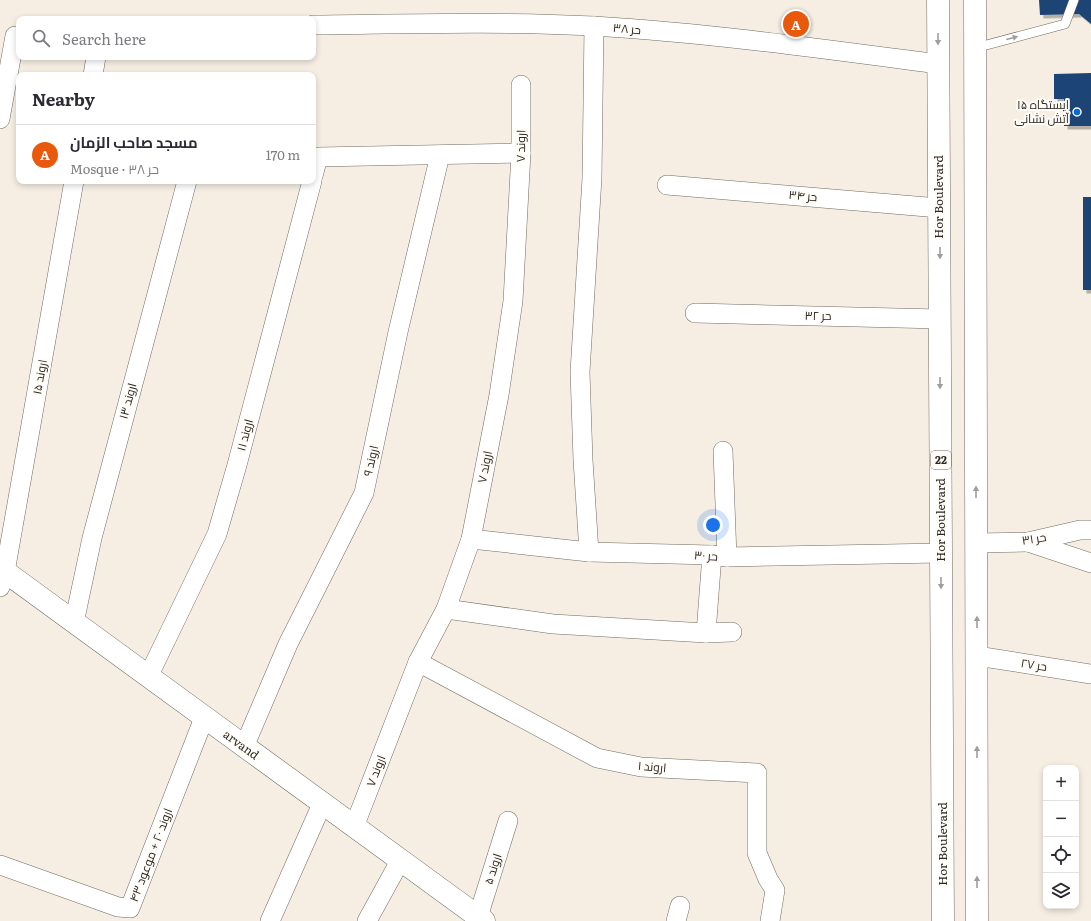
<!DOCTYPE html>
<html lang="en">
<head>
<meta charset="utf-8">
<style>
  body { margin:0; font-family:Literata,Cairo,serif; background:#f7f7f7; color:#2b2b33 }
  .controls { position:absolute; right:12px; bottom:12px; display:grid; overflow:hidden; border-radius:8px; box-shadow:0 2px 6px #0003 }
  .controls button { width:36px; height:36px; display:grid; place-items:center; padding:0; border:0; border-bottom:1px solid #e1e1e2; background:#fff; color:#2b2b33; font:20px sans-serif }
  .you { position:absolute; left:713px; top:525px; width:14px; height:14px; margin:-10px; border:3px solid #fff; border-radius:50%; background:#1a73e8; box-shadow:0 0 0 6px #1a73e833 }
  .badge { display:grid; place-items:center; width:26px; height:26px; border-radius:50%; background:#ea580c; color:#fff; font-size:13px; font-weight:700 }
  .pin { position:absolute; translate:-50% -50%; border:2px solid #fff; box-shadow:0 1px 4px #0006 }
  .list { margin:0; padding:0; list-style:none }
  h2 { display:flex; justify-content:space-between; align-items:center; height:52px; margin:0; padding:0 16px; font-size:17px }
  h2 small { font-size:13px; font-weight:400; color:#7c7c81 }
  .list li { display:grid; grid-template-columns:26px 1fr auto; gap:12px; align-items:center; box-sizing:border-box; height:60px; padding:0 16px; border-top:1px solid #e1e1e2 }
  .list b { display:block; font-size:15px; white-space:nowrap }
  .list p { margin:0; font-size:13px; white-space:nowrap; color:#7c7c81 }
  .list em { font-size:13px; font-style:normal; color:#7c7c81 }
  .icon { flex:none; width:22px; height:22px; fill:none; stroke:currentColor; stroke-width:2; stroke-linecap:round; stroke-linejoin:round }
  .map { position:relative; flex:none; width:1091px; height:921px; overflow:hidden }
  .search { position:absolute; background:#fff; box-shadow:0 2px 6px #0003; left:16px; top:16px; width:300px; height:44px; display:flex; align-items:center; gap:10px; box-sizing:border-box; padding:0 14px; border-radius:8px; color:#7c7c81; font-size:15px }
  .panel { position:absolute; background:#fff; box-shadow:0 2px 6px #0003; left:16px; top:72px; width:300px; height:112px; border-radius:8px }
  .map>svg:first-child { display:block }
</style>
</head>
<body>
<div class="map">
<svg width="1091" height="921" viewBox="0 0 1091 921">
  <defs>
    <filter id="shadow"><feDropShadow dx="3.5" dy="3.5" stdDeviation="0" flood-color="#0004"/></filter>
  </defs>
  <rect width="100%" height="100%" fill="#f6eee3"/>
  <!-- building -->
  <g fill="#1d4476" filter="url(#shadow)">
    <polygon points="1039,0 1091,0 1091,24 1079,14 1040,15"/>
    <polygon points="1091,73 1091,126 1064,126 1064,99 1054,99 1054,74"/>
    <rect x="1083" y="197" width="8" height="93"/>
  </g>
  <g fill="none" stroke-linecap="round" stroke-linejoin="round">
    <!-- service casing -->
    <g stroke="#716a61" stroke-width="10">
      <polyline id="service" points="975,48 1065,24 1074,0"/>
    </g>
    <!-- minor casing -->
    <g stroke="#716a61" stroke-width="20">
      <g id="minor">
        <path d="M313 25C406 24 500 21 594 26 709 33 824 49 938 64"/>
        <polyline points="93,75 96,57"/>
        <polyline points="0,119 15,36"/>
        <polyline points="313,176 318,157 521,153"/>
        <polyline points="667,185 939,208"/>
        <polyline points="695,313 940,319"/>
        <polyline points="723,451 727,557"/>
        <polyline points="471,539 589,552 712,555 727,557 941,553"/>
        <polyline points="1028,542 1091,563"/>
        <polyline points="977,543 1028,542 1080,530 1091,530"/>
        <polyline points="589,552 583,460 580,372 592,178 594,26"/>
        <polyline points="0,587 5,572 74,181"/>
        <polyline points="446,609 553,624 706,633 732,632"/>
        <polyline points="74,623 92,538 187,181"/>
        <polyline points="706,633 712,555"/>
        <polyline points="977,656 1091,674"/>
        <polyline points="418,662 597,758 641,767 757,773 757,853 768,879 775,890 770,921"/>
        <polyline points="148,677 217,534 237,465 312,181"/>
        <polyline points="244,747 288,644 364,493 398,332 440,155"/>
        <polyline points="354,827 418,662 446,609 471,539 499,395 513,301 521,153 521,85"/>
        <polyline points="0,865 118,907 130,908 204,718"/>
        <polyline points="478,917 508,821"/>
        <polyline points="270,921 322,804"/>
        <polyline points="367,921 400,861"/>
        <polyline points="676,921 680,906"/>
      </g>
    </g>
    <!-- tertiary casing -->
    <g stroke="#716a61" stroke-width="23">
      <polyline id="tertiary" points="0,568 484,921"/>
    </g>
    <!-- primary casing -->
    <g stroke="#716a61" stroke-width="23">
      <g id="primary">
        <polyline points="938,0 943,921"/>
        <polyline points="975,0 977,921"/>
      </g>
    </g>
    <!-- service -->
    <use href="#service" stroke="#fff" stroke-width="9"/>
    <!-- minor -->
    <use href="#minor" stroke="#fff" stroke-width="19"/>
    <!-- tertiary -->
    <use href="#tertiary" stroke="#fff" stroke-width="22"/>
    <!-- primary -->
    <use href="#primary" stroke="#fff" stroke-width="22"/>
  </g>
  <!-- one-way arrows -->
  <defs><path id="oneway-solid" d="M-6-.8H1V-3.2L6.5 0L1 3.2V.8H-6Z"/></defs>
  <g fill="#a09e9c">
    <use href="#oneway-solid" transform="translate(1012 38) rotate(-15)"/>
    <use href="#oneway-solid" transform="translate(938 39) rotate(90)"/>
    <use href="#oneway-solid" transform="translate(940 253) rotate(90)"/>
    <use href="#oneway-solid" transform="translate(940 383) rotate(90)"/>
    <use href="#oneway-solid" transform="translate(976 492) rotate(-90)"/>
    <use href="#oneway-solid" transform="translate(941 583) rotate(90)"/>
    <use href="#oneway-solid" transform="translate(977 622) rotate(-90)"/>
    <use href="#oneway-solid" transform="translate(977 752) rotate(-90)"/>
    <use href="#oneway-solid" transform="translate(977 882) rotate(-90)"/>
  </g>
  <!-- markers -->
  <circle fill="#036bd3" stroke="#fffcf7" stroke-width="1.5" cx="1077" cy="112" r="4"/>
  <g text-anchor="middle" stroke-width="4" stroke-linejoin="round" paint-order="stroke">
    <!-- shield labels -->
    <rect fill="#fffcf7" stroke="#6b6863" stroke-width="1" x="931" y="451" width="20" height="18" rx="3"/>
    <g font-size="11" font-weight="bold" fill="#2b2824">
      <text x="941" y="464">22</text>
    </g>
    <!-- street labels -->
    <g font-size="12" fill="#2b2824" stroke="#fffcf7">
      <text transform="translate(627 29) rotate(5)" y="4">حر ۳۸</text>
      <text transform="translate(521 146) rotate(-89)" y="4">اروند ۷</text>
      <text transform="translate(803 196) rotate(5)" y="4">حر ۳۴</text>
      <text transform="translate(939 197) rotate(-90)" y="4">Hor Boulevard</text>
      <text transform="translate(818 316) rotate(1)" y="4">حر ۳۲</text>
      <text transform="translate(40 377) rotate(-80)" y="4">اروند ۱۵</text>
      <text transform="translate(128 401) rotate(-75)" y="4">اروند ۱۳</text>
      <text transform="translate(245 435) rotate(-75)" y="4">اروند ۱۱</text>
      <text transform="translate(371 461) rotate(-77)" y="4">اروند ۹</text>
      <text transform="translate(485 467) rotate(-79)" y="4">اروند ۷</text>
      <text transform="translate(941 520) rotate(-90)" y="4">Hor Boulevard</text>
      <text transform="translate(1034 539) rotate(-9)" y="4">حر ۳۱</text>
      <text transform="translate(706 556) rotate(4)" y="4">حر ۳۰</text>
      <text transform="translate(1034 665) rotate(9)" y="4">حر ۲۷</text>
      <text transform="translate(241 745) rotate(36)" y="4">arvand</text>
      <text transform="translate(652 767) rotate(5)" y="4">اروند ۱</text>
      <text transform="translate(376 771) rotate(-69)" y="4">اروند ۷</text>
      <text transform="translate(943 844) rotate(-90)" y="4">Hor Boulevard</text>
      <text transform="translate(151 855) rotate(-69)" y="4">اروند ۲۰ + موعود ۴۳</text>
      <text transform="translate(493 869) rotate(-72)" y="4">اروند ۵</text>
    </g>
    <!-- poi labels -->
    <g font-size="12" fill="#2b2824" stroke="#fffcf7" text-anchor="end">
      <text x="1069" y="109">ایستگاه ۱۵<tspan x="1069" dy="14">آتش نشانی</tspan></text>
    </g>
  </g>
</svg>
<div class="controls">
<button>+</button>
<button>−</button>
<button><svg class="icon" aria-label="locate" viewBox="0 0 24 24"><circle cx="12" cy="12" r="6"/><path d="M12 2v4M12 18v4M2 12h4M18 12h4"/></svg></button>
<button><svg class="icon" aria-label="layers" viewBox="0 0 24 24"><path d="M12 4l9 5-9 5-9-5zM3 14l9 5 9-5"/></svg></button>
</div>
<div class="you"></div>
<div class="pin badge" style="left:796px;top:24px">A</div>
<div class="search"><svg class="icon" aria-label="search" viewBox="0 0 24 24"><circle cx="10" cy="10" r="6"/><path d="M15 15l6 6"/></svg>Search here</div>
<section class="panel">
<h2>Nearby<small></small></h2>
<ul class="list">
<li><span class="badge">A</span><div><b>مسجد صاحب الزمان</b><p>Mosque · حر ۳۸</p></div><em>170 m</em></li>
</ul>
</section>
</div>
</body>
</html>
